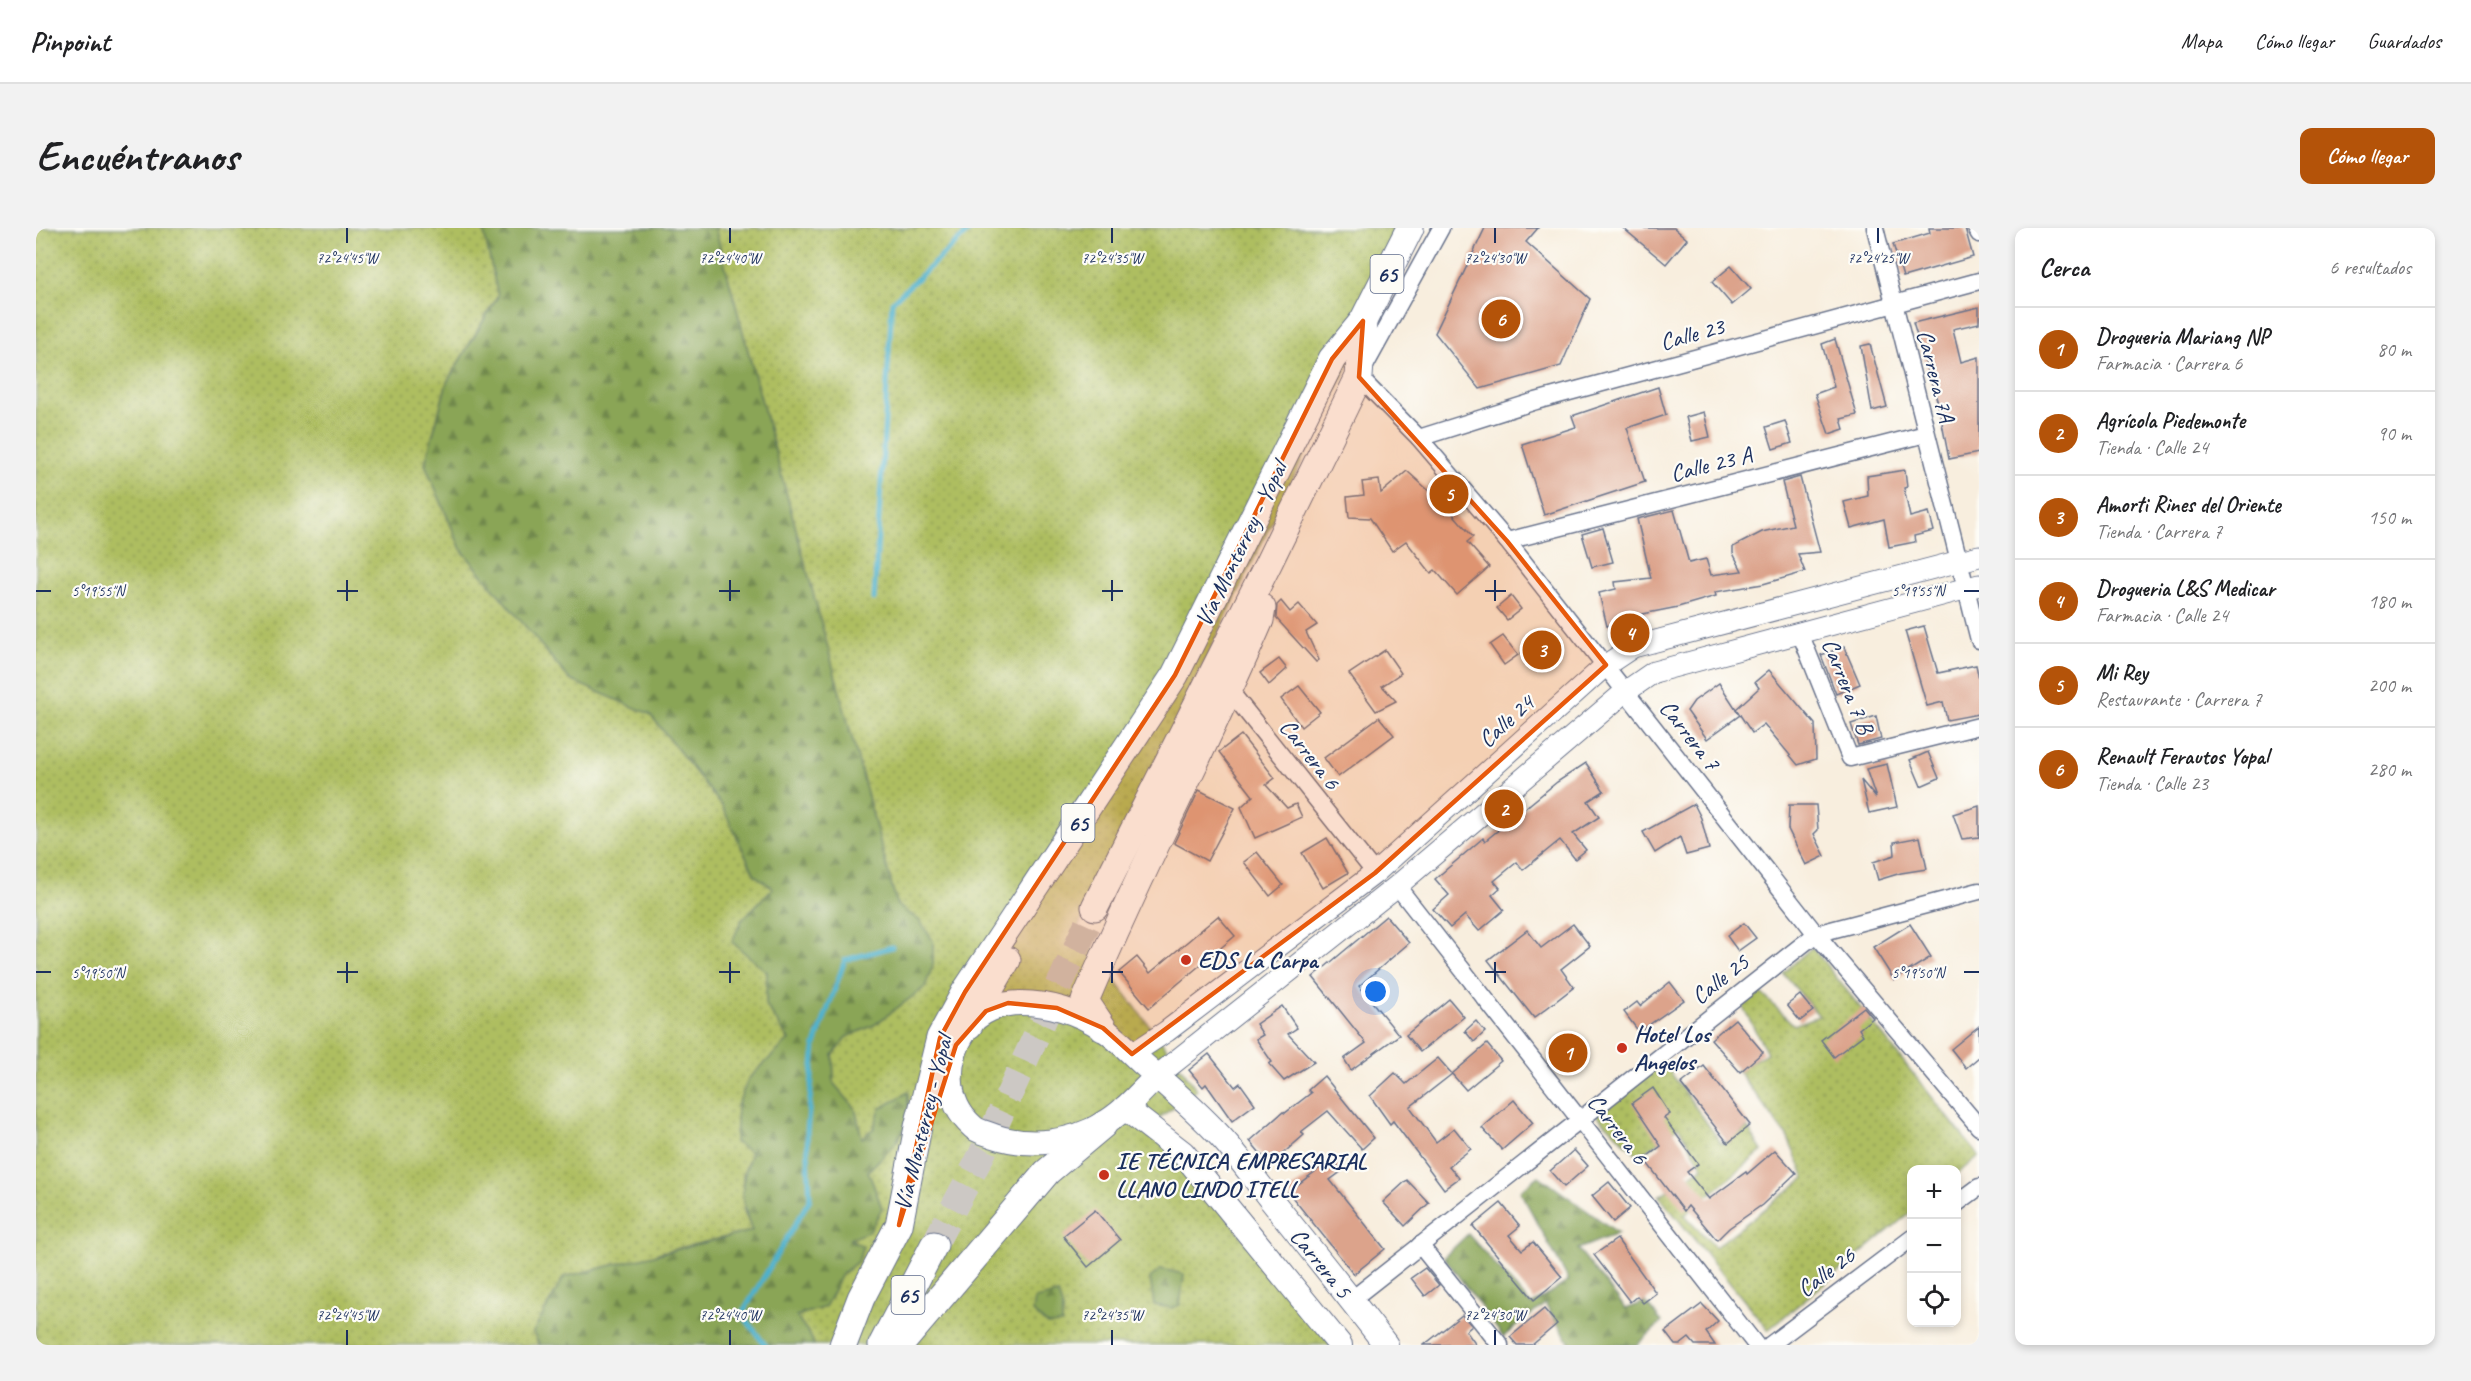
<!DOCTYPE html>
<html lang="es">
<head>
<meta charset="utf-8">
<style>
  body { margin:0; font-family:Caveat,sans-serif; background:#f2f2f2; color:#202124 }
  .controls { position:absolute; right:18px; bottom:18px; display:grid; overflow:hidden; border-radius:12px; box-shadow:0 3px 9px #0003 }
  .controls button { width:54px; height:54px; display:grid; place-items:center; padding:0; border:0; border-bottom:2px solid #e0e0e0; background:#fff; color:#202124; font:30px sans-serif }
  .you { position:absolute; left:1340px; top:764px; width:21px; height:21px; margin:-15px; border:4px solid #fff; border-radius:50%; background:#1a73e8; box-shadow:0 0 0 9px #1a73e833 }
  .badge { display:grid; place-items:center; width:39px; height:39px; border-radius:50%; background:#b45309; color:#fff; font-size:20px; font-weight:700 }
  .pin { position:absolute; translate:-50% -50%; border:3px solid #fff; box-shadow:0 2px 6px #0006 }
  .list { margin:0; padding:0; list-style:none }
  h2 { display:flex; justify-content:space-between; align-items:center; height:78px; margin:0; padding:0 24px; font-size:26px }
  h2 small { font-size:20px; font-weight:400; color:#757577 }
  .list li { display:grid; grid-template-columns:39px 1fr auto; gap:18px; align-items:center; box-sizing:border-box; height:84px; padding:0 24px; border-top:2px solid #e0e0e0 }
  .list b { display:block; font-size:22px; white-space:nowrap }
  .list p { margin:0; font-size:20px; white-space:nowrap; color:#757577 }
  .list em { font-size:20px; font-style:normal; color:#757577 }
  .icon { flex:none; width:33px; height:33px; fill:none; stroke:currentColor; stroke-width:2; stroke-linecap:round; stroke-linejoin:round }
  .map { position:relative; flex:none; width:1943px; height:1117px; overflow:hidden; border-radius:12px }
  header { display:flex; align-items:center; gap:36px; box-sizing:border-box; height:84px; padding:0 30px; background:#fff; border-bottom:2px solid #e0e0e0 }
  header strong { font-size:28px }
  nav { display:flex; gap:33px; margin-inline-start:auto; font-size:21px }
  .intro { display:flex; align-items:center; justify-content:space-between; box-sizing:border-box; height:144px; padding:0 36px }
  h1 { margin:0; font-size:42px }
  .button { padding:15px 27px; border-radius:12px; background:#b45309; color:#fff; font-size:21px; font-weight:700 }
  main { display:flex; gap:36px; padding:0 36px }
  aside { flex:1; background:#fff; border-radius:12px; box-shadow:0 3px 9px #0003 }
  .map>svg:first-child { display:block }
</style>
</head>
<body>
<header>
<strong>Pinpoint</strong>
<nav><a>Mapa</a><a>Cómo llegar</a><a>Guardados</a></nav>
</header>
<div class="intro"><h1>Encuéntranos</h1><a class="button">Cómo llegar</a></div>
<main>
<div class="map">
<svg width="1943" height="1117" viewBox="0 0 1943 1117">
  <defs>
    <pattern id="grass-dots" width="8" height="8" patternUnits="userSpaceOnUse" patternTransform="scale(1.5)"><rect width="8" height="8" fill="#aebe61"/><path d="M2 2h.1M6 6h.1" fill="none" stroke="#8d9b53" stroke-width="1.8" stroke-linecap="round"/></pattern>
    <pattern id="forest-firs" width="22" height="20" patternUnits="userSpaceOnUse" patternTransform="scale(1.5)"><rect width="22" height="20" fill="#8aa557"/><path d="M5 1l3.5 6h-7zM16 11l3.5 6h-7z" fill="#70874b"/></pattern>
  </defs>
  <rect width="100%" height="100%" fill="#fdfcf7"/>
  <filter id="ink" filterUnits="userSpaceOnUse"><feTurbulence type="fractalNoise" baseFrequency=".0167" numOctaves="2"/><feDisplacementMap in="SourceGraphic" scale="12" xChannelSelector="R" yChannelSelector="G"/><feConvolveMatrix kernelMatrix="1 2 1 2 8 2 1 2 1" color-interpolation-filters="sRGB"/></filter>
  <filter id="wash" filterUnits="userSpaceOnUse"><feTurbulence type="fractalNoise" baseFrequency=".008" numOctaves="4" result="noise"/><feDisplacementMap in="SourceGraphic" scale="24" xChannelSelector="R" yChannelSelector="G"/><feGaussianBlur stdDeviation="1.35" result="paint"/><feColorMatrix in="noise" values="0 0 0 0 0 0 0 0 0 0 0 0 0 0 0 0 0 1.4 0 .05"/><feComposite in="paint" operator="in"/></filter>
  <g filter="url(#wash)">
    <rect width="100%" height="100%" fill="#f8eede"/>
    <!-- grass -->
    <g fill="url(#grass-dots)" stroke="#647660" stroke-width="1.5">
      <polygon points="0,0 447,0 462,68 411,154 389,236 425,321 534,452 614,486 686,578 719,647 737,660 705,693 731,744 730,777 753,812 713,850 715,925 707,947 708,983 716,1003 622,1025 497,1104 503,1117 0,1117"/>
      <path d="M679 0H1380C1269 222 1163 447 1054 671L1042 700C1079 756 1123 807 1161 862L1108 901 1143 931 1296 1117H778L774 1107 760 1088 789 1079 806 1046 822 1033 813 1011 846 980 832 943C857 917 877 905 871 865L845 881 838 900 826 911 819 880 798 856 797 827 811 809 838 797 889 759 884 693 861 677Z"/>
      <polygon points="1776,719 1943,928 1921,946 1920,942 1876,942 1875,984 1732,1102 1623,968 1667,939 1643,899 1603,928 1558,884 1627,834 1686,916 1712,900 1726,923 1649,987 1679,1019 1769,950 1751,908 1701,842 1731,825 1707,779 1716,756 1758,797 1783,788 1747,745"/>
    </g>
    <!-- forest -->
    <g fill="url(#forest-firs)" stroke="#526a5a" stroke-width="1.5">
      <path d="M447 0H679L861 677 884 693 897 713V737L889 759 838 797 811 809 797 827 798 856 819 880 826 910 838 900 844 881 872 864C874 910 861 913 832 943L846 980 834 1003 814 1011 827 1018 822 1033 806 1046 789 1079 760 1088 774 1107 778 1117H503L497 1104 528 1049 716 1003C704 972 703 957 715 925L699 914 701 878 713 850 753 812 730 777 731 744 696 714 705 693 737 660 719 647 686 578 614 486 534 452 425 321 389 236 411 154 462 68Z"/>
      <polygon points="1503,948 1582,1005 1542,1021 1590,1081 1609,1074 1626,1094 1601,1117 1535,1117 1509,1076 1467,1109 1408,1029 1432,1006 1495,1077 1533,1053 1484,963"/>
      <polygon points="1125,1041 1148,1046 1144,1077 1136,1080 1118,1077 1114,1050"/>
      <polygon points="1022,1066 1026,1078 1026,1096 1011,1097 997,1084 999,1071"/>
    </g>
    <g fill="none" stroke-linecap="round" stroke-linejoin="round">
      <!-- stream -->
      <g stroke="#4eb1cd" stroke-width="5">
        <polyline points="838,371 856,74 936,0"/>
        <polyline points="729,1117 706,1086 774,971 771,904 779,817 809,732 856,719"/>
      </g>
    </g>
    <g id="blocks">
      <!-- building -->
      <g fill="#dca38b">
        <polygon points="1449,0 1502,0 1490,14 1554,71 1525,138 1444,161 1399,105"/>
        <polygon points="1587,0 1638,0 1651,11 1630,36"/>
        <polygon points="1893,0 1929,0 1937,29 1867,49 1857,16 1894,5"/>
        <polygon points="1695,38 1715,61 1696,77 1676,54"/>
        <polygon points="1943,79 1943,95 1917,101 1925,134 1943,129 1943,225 1913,231 1902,175 1877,95"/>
        <polygon points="1799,111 1821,187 1805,191 1808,201 1793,206 1779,166 1798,159 1786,116"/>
        <polygon points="1834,116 1851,179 1836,183 1825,118"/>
        <polygon points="1622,159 1630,187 1591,200 1609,254 1508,287 1486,216 1540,199 1536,188"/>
        <polygon points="1668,184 1674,209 1656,213 1650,189"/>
        <polygon points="1749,193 1756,215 1737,221 1730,199"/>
        <polygon points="1869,242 1871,259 1868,260 1874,289 1893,284 1898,303 1878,308 1879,314 1853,319 1848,291 1815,300 1808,274 1832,268 1831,248"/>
        <polygon points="1371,243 1411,279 1437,309 1431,314 1453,339 1421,367 1399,342 1395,345 1370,313 1356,323 1334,290 1313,289 1311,269 1328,267 1326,254 1343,252 1345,265"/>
        <polygon points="1764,249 1784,324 1762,326 1769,344 1727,356 1679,364 1680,368 1642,379 1586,390 1587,394 1571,398 1563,365 1580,361 1579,354 1615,350 1601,291 1638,282 1653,335 1670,331 1675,347 1706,343 1697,325 1697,319 1726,304 1757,297 1746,254"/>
        <polygon points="1567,300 1577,334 1556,339 1546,306"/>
        <polygon points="1475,368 1485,381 1471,392 1461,380"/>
        <polygon points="1245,373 1254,384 1263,376 1281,397 1270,404 1283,432 1280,434 1240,390 1241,377"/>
        <polygon points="1888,398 1902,445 1940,437 1943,451 1943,486 1911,492 1907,474 1891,478 1869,403"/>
        <polygon points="1506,406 1521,423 1500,442 1485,425"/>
        <polygon points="1467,408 1482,427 1468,437 1454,417"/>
        <polygon points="1808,419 1824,456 1800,466 1785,427"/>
        <polygon points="1349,422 1365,445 1346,458 1360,473 1340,483 1313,446"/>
        <polygon points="1243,431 1251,441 1233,457 1224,445"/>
        <polygon points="1733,442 1779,496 1780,531 1762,537 1728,496 1716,505 1700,481 1723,460 1719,454"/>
        <polygon points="1683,455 1704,487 1671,511 1651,483 1658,473"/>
        <polygon points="1263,458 1284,484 1265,499 1245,471"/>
        <polygon points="1840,488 1845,511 1822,517 1815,496"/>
        <polygon points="1343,489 1358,507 1302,549 1288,530"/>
        <polygon points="1205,507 1239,550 1230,557 1251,580 1260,576 1266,589 1219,610 1205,579 1217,568 1183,524"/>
        <polygon points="1892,524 1903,550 1885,558 1874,532"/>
        <polygon points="1550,535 1568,563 1552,573 1563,589 1537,606 1550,622 1539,631 1524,612 1487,642 1481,634 1458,653 1464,660 1456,667 1468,682 1443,703 1429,687 1414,700 1397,681 1413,667 1399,651 1447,610 1449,613 1521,554"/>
        <polygon points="1851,536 1861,579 1833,585 1825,552 1840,570 1830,541"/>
        <polygon points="1163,562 1199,580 1171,633 1138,615"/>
        <polygon points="1658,576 1665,590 1673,621 1650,627 1644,609 1619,625 1607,604"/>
        <polygon points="1753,577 1780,577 1782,602 1778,606 1789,628 1770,637 1752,601"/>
        <polygon points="1943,578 1943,609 1926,611 1917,586"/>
        <polygon points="1884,609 1891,641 1865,645 1842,652 1837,634 1859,627 1858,614"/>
        <polygon points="1291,610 1312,645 1287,660 1266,625"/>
        <polygon points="1221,624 1247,657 1234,668 1208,634"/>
        <polygon points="1182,688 1199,708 1113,780 1083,744 1101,729 1114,745"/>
        <polygon points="1350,688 1373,715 1323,758 1363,807 1315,842 1308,831 1330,815 1277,749"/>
        <polygon points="1708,695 1720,710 1702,723 1691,708"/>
        <polygon points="1537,696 1554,718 1525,741 1538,759 1498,790 1452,732 1491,702 1505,720"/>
        <polygon points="1874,696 1895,729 1858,752 1837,719"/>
        <polygon points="1634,754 1648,772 1603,804 1588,784 1601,774 1604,778"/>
        <polygon points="1764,767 1777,783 1764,793 1751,777"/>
        <polygon points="1413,771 1428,789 1384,824 1370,807"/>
        <polygon points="1246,778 1261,800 1252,806 1278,834 1248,853 1233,836 1236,834 1220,811 1227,807 1220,796"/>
        <polygon points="1828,779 1837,790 1823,801 1827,807 1798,829 1785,812"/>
        <polygon points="1699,791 1727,824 1704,844 1675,811"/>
        <polygon points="1440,793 1449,804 1438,814 1429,803"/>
        <polygon points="1943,798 1943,829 1930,840 1915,821"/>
        <polygon points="1451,816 1465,833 1430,862 1416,846"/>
        <polygon points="1173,826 1199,859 1204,855 1219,876 1196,893 1170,856 1167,859 1153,842"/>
        <polygon points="1402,830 1416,846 1374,879 1400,914 1418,900 1435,921 1413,938 1423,950 1408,961 1357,893 1354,896 1334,868 1359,845 1370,856"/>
        <polygon points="1668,838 1714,897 1692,915 1645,856"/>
        <polygon points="1288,848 1338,910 1326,921 1292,883 1265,904 1268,907 1234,937 1214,913 1247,884 1249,885 1275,865 1272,862"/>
        <polygon points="1617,860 1634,886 1628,890 1662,936 1651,944 1673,971 1710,944 1711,946 1739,922 1760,945 1726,977 1693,1000 1681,1012 1652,978 1648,983 1608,931 1625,918 1596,875"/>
        <polygon points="1478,872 1497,895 1466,922 1446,900"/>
        <polygon points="1538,922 1552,938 1528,959 1514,943"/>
        <polygon points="1296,931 1306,943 1294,952 1349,1021 1318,1046 1252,964"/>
        <polygon points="1371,952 1393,975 1369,998 1347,974"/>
        <polygon points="1573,954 1594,980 1577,994 1556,968"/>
        <polygon points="1465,975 1484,998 1473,1007 1486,1022 1497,1014 1526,1049 1498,1072 1437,998"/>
        <polygon points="1059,982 1084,1012 1052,1039 1027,1008"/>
        <polygon points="1581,1011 1620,1065 1607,1075 1601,1068 1594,1074 1558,1027"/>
        <polygon points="1389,1040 1403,1057 1389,1068 1375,1050"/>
        <polygon points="1666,1076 1682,1093 1670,1104 1679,1117 1659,1117 1653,1110 1644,1117 1639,1117 1629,1104"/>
        <polygon points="1508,1081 1521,1096 1496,1117 1481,1117 1474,1109"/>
        <polygon points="1426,1087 1436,1098 1430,1103 1440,1117 1388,1117"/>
      </g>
    </g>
  </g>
  <g filter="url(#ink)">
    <use href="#blocks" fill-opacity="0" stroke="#68728b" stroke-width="1.5"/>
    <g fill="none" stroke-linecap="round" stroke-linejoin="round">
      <!-- primary-tunnel -->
      <polyline stroke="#ccc8c4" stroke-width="27" stroke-dasharray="27 14" stroke-linecap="butt" points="898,1017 946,926 1059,679"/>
      <!-- minor casing -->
      <g stroke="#68728b" stroke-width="19">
        <g id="minor">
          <polyline points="1405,0 1323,149 1383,210 1471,313 1780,706 1943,899"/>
          <polyline points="1839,0 1943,412"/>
          <polyline points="1940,0 1943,6"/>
          <polyline points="1383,210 1500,173 1943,53"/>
          <polyline points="1471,313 1890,206"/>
          <polyline points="1764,405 1814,530 1943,498"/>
          <polyline points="1194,463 1339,645"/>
          <polyline points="1361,658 1720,1117"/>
          <polyline points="1920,976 1943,959"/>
          <polyline points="1384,1017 1464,1117"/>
          <polyline points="1315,1072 1780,706 1943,663"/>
          <polyline points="1734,1117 1876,1010"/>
        </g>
      </g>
      <!-- tertiary casing -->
      <g stroke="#68728b" stroke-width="23">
        <g id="tertiary">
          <polyline points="1096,826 1131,803 1339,645 1570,437 1597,419 1943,328"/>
          <polyline points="1121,848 1361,658 1589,464 1618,444 1943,357"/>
        </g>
      </g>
      <!-- secondary casing -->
      <g stroke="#68728b" stroke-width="26">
        <g id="secondary">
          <path d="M1121 848C1104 865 1088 884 1067 896 1035 915 993 920 958 908 952 905 942 904 937 899 907 873 910 831 930 801 942 783 965 775 985 775 1013 775 1043 784 1066 800 1081 810 1094 824 1107 836 1133 859 1160 882 1183 907 1204 929 1221 955 1240 978 1277 1024 1314 1070 1350 1117"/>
          <polyline points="1089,880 1147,925 1304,1117"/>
        </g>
      </g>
      <!-- primary casing -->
      <g stroke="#68728b" stroke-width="29">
        <g id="primary">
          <polyline points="1059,679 1233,334 1323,149 1327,93"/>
          <polyline points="933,797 971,732"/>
          <path d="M1067 800 1049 773C1103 644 1169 520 1224 392L1226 380"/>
          <polyline points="807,1117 825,1070 863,997 882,899 904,810 929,764 1139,447 1296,131 1327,93 1374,0"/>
          <polyline points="846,1117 898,1017"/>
          <polyline points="864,1117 1011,944 1067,897"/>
        </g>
      </g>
      <!-- minor -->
      <use href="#minor" stroke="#fff" stroke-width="16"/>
      <!-- tertiary -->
      <use href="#tertiary" stroke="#fff" stroke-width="21"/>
      <!-- secondary -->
      <use href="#secondary" stroke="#fff" stroke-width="24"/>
      <!-- primary -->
      <use href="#primary" stroke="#fff" stroke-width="27"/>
    </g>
  </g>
  <!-- marked area -->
  <path fill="#e8590c" fill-opacity="0.2" stroke="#e8590c" stroke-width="4.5" stroke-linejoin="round" d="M1327 93 1323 149 1471 313 1570 437 1339 645 1096 826 1067 800 1021 780 972 775 950 783 920 817 863 997 904 810 929 764 1139 447 1296 131Z"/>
  <!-- ticks -->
  <path fill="none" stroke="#1b2f5e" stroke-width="2" d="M311 0V15M694 0V15M1076 0V15M1459 0V15M1842 0V15M311 352V373M694 352V373M1076 352V373M1459 352V373M0 363H15M301 363H322M683 363H704M1066 363H1087M1449 363H1470M1928 363H1943M311 734V755M694 734V755M1076 734V755M1459 734V755M0 744H15M301 744H322M683 744H704M1066 744H1087M1449 744H1470M1928 744H1943M311 1102V1117M694 1102V1117M1076 1102V1117M1459 1102V1117"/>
  <!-- markers -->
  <g fill="#c8321e" stroke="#fdfcf7" stroke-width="2">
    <circle cx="1150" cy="732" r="6"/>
    <circle cx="1586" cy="820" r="6"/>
    <circle cx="1068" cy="947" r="6"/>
  </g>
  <g text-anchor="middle" stroke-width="4.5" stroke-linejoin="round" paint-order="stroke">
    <!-- shield labels -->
    <g fill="#fdfcf7" stroke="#5f6c8c" stroke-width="1.5">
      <rect x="1334.5" y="27" width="33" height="38" rx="4.5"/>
      <rect x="1025.5" y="576" width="33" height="38" rx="4.5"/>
      <rect x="855.5" y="1048" width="33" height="38" rx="4.5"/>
    </g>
    <g font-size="22" font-weight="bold" fill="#1b2f5e">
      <text x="1351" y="54">65</text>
      <text x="1042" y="603">65</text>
      <text x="872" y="1075">65</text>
    </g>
    <!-- street labels -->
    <g font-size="24" fill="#1b2f5e" stroke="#fdfcf7">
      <text transform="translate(1656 106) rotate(-15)" y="8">Calle 23</text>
      <text transform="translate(1900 148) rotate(76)" y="8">Carrera 7A</text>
      <text transform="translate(1675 236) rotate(-14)" y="8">Calle 23 A</text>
      <text transform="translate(1205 316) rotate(-64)" y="8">Vía Monterrey - Yopal</text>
      <text transform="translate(1812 458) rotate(68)" y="8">Carrera 7 B</text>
      <text transform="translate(1470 493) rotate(-42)" y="8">Calle 24</text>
      <text transform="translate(1654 507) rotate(52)" y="8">Carrera 7</text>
      <text transform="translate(1274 526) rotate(52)" y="8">Carrera 6</text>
      <text transform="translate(1684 751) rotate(-38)" y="8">Calle 25</text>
      <text transform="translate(887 895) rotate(-76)" y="8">Vía Monterrey - Yopal</text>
      <text transform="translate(1582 901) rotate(52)" y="8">Carrera 6</text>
      <text transform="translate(1285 1035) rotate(51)" y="8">Carrera 5</text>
      <text transform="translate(1790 1044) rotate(-37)" y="8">Calle 26</text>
    </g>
    <!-- poi labels -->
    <g font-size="24" font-weight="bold" fill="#1b2f5e" stroke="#fdfcf7" text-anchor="start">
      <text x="1162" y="740">EDS La Carpa</text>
      <text x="1598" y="814">Hotel Los<tspan x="1598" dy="28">Angelos</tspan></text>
      <text x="1080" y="941">IE TÉCNICA EMPRESARIAL<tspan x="1080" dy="28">LLANO LINDO ITELL</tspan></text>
    </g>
  </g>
  <g font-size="15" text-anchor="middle" fill="#1b2f5e" stroke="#fdfcf7" stroke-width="4.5" stroke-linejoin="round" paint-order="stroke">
    <text x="311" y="35">72°24'45"W</text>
    <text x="694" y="35">72°24'40"W</text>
    <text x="1076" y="35">72°24'35"W</text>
    <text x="1459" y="35">72°24'30"W</text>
    <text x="1842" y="35">72°24'25"W</text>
    <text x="62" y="368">5°19'55"N</text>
    <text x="1882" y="368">5°19'55"N</text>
    <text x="62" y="750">5°19'50"N</text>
    <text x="1882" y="750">5°19'50"N</text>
    <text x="311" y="1092">72°24'45"W</text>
    <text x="694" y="1092">72°24'40"W</text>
    <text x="1076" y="1092">72°24'35"W</text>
    <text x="1459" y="1092">72°24'30"W</text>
  </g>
</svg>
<div class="controls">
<button>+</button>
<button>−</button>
<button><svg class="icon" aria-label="locate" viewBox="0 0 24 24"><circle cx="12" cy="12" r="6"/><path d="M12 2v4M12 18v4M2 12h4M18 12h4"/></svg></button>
</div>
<div class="you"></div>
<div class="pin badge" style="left:1532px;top:825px">1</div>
<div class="pin badge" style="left:1468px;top:581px">2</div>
<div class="pin badge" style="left:1506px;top:422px">3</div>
<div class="pin badge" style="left:1594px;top:405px">4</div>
<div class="pin badge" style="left:1413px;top:266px">5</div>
<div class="pin badge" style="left:1465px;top:91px">6</div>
</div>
<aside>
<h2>Cerca<small>6 resultados</small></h2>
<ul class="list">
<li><span class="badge">1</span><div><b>Drogueria Mariang NP</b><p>Farmacia · Carrera 6</p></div><em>80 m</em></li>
<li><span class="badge">2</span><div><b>Agrícola Piedemonte</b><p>Tienda · Calle 24</p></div><em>90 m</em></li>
<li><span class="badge">3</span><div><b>Amorti Rines del Oriente</b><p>Tienda · Carrera 7</p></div><em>150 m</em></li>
<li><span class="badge">4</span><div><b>Drogueria L&amp;S Medicar</b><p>Farmacia · Calle 24</p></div><em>180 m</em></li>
<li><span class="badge">5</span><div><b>Mi Rey</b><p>Restaurante · Carrera 7</p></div><em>200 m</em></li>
<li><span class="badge">6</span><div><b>Renault Ferautos Yopal</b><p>Tienda · Calle 23</p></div><em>280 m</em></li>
</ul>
</aside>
</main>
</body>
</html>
